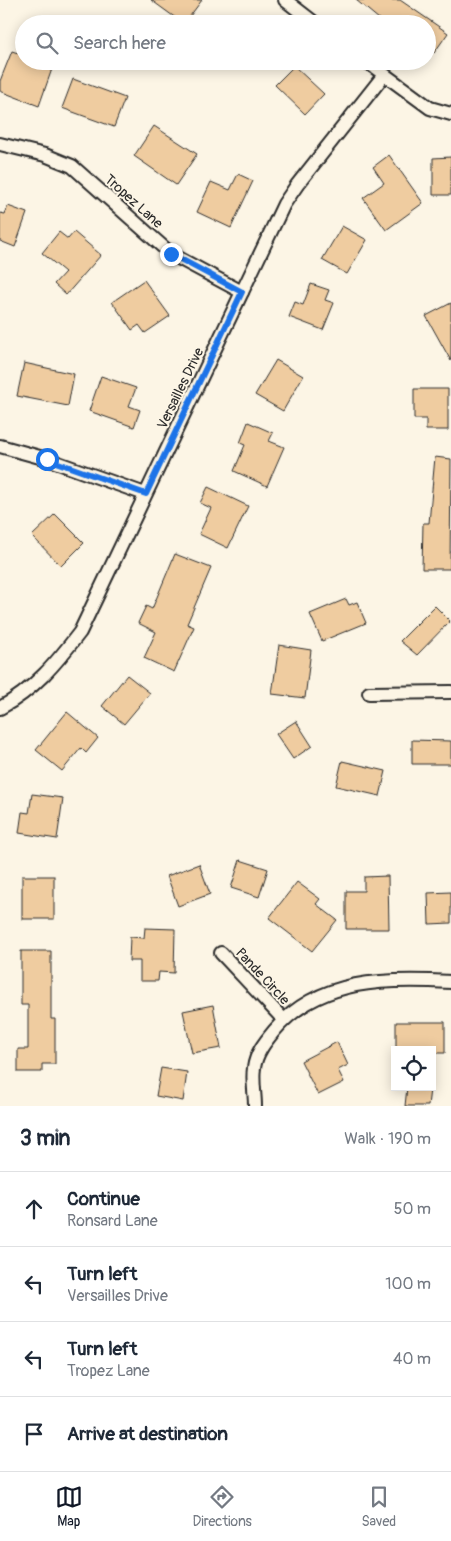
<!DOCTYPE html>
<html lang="en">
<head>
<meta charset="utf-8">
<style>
  body { margin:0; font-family:Pangolin,sans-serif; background:#f2f2f3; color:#1f2937 }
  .controls { position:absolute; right:15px; bottom:15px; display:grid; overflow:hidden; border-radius:0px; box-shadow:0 2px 12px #0003 }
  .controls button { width:45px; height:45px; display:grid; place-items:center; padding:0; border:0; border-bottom:1px solid #e0e1e3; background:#fff; color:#1f2937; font:25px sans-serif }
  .stop { position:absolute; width:15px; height:15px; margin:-11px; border:4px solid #1a73e8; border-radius:50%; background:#fff }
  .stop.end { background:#1a73e8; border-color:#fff; box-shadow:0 1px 5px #0008 }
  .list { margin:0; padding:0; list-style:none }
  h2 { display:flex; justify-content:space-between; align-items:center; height:65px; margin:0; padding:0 20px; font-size:21px }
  h2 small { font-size:16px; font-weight:400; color:#747a83 }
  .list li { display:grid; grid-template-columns:32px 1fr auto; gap:15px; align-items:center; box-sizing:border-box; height:75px; padding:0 20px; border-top:1px solid #e0e1e3 }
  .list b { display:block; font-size:19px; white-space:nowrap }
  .list p { margin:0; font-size:16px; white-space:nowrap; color:#747a83 }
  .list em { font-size:16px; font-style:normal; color:#747a83 }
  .icon { flex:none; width:28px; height:28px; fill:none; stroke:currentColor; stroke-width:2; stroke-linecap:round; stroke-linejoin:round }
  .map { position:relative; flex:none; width:451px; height:1106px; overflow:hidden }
  .search { position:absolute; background:#fff; box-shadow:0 2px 12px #0003; left:15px; right:15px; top:15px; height:55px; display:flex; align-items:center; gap:12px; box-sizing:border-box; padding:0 18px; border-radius:28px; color:#747a83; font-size:19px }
  .sheet { height:365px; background:#fff }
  nav { display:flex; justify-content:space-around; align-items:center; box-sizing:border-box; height:70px; border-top:1px solid #e0e1e3; background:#fff; font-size:14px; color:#747a83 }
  nav a { display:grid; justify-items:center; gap:2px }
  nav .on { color:#111827 }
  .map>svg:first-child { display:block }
</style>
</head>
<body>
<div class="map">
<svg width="451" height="1106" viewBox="0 0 451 1106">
  <rect width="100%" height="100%" fill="#fcf5e5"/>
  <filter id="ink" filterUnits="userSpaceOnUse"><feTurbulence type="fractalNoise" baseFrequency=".02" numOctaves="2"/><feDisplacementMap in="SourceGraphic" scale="10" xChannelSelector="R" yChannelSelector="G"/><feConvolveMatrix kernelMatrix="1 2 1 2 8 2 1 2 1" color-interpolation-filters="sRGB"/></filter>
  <g filter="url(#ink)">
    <!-- building -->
    <g fill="#efcca0" stroke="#2b2b2b">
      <polygon points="151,0 202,0 184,24"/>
      <polygon points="356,0 400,0 448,33 434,53 427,47 427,24 385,24"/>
      <polygon points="12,51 24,55 24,61 39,61 53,66 39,106 0,91 0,81"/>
      <polygon points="294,66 324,94 305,114 275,85"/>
      <polygon points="73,79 125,98 114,127 62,108"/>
      <polygon points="154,126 197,154 176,185 134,156"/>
      <polygon points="389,155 423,203 386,230 363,198 384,183 373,167"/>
      <polygon points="451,157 451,195 433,195 433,158"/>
      <polygon points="238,174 253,181 231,228 197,212 211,182 230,190"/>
      <polygon points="8,206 27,213 15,247 0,241 0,213 5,214"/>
      <polygon points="342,226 367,240 347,274 322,260"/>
      <polygon points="59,232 68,239 74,232 101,255 66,295 54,284 65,272 42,253"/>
      <polygon points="144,280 170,316 145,333 139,325 132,330 112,302"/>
      <polygon points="311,284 329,290 325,300 334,303 323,330 289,317 295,302 303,305"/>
      <polygon points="451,303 451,361 426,316"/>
      <polygon points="276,360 303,376 283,411 255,395"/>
      <polygon points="24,363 74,374 68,406 17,396"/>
      <polygon points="101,376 136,388 129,406 140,410 134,427 89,411"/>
      <polygon points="414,389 448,389 448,430 426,430 426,419 414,419"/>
      <polygon points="248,422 273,433 269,441 284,447 267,486 234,471 245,445 240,443"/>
      <polygon points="435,457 451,459 450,569 422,569 423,523 429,523"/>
      <polygon points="208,487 248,506 228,548 199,534 211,508 200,503"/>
      <polygon points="55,514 84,543 61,566 32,536"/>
      <polygon points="175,554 211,568 187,624 194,627 174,672 144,658 156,632 138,623 146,606 152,609"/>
      <polygon points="346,599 349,605 357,602 366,623 322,641 310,614"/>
      <polygon points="435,606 450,621 417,655 400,641"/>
      <polygon points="279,645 311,650 305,698 272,694"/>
      <polygon points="127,675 150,693 124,724 102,706"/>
      <polygon points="67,712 98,738 86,753 81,748 62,771 36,750"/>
      <polygon points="296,721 312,746 293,759 276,734"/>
      <polygon points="412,740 451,741 451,764 412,764"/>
      <polygon points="342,761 386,771 380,796 336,786"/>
      <polygon points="32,794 63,798 57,839 19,833 22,812 29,813"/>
      <polygon points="240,860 268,869 259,897 231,888"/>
      <polygon points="199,864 210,894 178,906 167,876"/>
      <rect x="22" y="876" width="32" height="43"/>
      <polygon points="388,876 389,929 346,929 346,891 364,891 364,877"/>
      <polygon points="297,882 320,899 316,904 337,920 312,951 269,918"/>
      <polygon points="451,892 451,923 429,924 428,893"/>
      <polygon points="145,928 175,929 174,973 159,972 158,981 140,981 140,961 129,961 130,937 144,938"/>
      <polygon points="21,951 51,951 51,1019 55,1019 55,1064 42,1064 42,1072 18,1072 18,1049 28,1049 28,1005 21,1005"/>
      <polygon points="213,1005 221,1048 192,1053 183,1011"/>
      <polygon points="396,1022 445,1022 445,1053 432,1053 432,1050 396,1050"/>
      <polygon points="337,1042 348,1065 338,1070 344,1082 318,1095 301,1061"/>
      <polygon points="161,1068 187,1072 183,1101 156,1096"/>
      <polygon points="407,1087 430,1089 428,1106 405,1106"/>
    </g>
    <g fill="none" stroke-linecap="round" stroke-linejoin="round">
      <!-- minor casing -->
      <g stroke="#2b2b2b" stroke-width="16">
        <g id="minor">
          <polyline points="285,0 316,24"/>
          <polyline points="366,61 430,108 451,114"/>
          <polyline points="0,144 45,155 72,166 171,254 242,292"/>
          <polyline points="0,446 47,459 145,494"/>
          <polyline points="369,693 451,692"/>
          <path d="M0 708C34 690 57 662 80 632L284 204 297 185 384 75"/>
          <polyline points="221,953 283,1019"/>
          <path d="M255 1106C255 1094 252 1080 254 1068 256 1053 265 1042 274 1031 318 978 388 978 451 982"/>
        </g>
      </g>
      <!-- minor -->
      <use href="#minor" stroke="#fcf5e5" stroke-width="12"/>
    </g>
  </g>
  <g fill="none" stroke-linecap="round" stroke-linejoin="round" filter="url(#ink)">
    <!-- route -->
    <polyline stroke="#1a73e8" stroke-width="6" points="47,459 146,494 242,292 171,254"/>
  </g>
  <g text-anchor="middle" stroke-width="4" stroke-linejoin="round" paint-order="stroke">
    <!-- street labels -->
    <g font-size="14" fill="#2b2b2b" stroke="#fcf5e5">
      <text transform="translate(134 201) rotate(42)" y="5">Tropez Lane</text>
      <text transform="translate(180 388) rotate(-64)" y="5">Versailles Drive</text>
      <text transform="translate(263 976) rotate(47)" y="5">Pande Circle</text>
    </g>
  </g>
</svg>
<div class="controls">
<button><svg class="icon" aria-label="locate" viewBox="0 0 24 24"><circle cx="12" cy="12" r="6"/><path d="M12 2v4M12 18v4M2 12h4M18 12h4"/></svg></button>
</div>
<div class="stop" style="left:47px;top:459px"></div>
<div class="stop end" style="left:171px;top:254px"></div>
<div class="search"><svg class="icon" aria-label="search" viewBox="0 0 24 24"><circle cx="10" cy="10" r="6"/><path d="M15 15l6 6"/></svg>Search here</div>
</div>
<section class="sheet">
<h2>3 min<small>Walk · 190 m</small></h2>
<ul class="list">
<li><svg class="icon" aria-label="ahead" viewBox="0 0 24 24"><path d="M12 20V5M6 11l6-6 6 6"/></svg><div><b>Continue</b><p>Ronsard Lane</p></div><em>50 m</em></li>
<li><svg class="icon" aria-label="left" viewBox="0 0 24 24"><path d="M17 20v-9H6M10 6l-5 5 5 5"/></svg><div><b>Turn left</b><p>Versailles Drive</p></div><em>100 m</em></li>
<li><svg class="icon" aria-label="left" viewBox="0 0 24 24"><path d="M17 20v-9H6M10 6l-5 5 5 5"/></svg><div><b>Turn left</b><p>Tropez Lane</p></div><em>40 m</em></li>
<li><svg class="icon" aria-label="arrive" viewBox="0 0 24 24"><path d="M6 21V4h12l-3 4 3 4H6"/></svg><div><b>Arrive at destination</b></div></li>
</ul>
</section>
<nav>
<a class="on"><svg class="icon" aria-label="map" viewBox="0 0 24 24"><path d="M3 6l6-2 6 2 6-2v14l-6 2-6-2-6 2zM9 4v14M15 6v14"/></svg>Map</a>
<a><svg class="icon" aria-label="directions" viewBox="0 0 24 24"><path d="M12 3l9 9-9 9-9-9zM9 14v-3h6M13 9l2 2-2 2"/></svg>Directions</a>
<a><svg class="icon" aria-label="saved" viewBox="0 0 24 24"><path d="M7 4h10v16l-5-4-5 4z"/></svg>Saved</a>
</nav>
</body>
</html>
